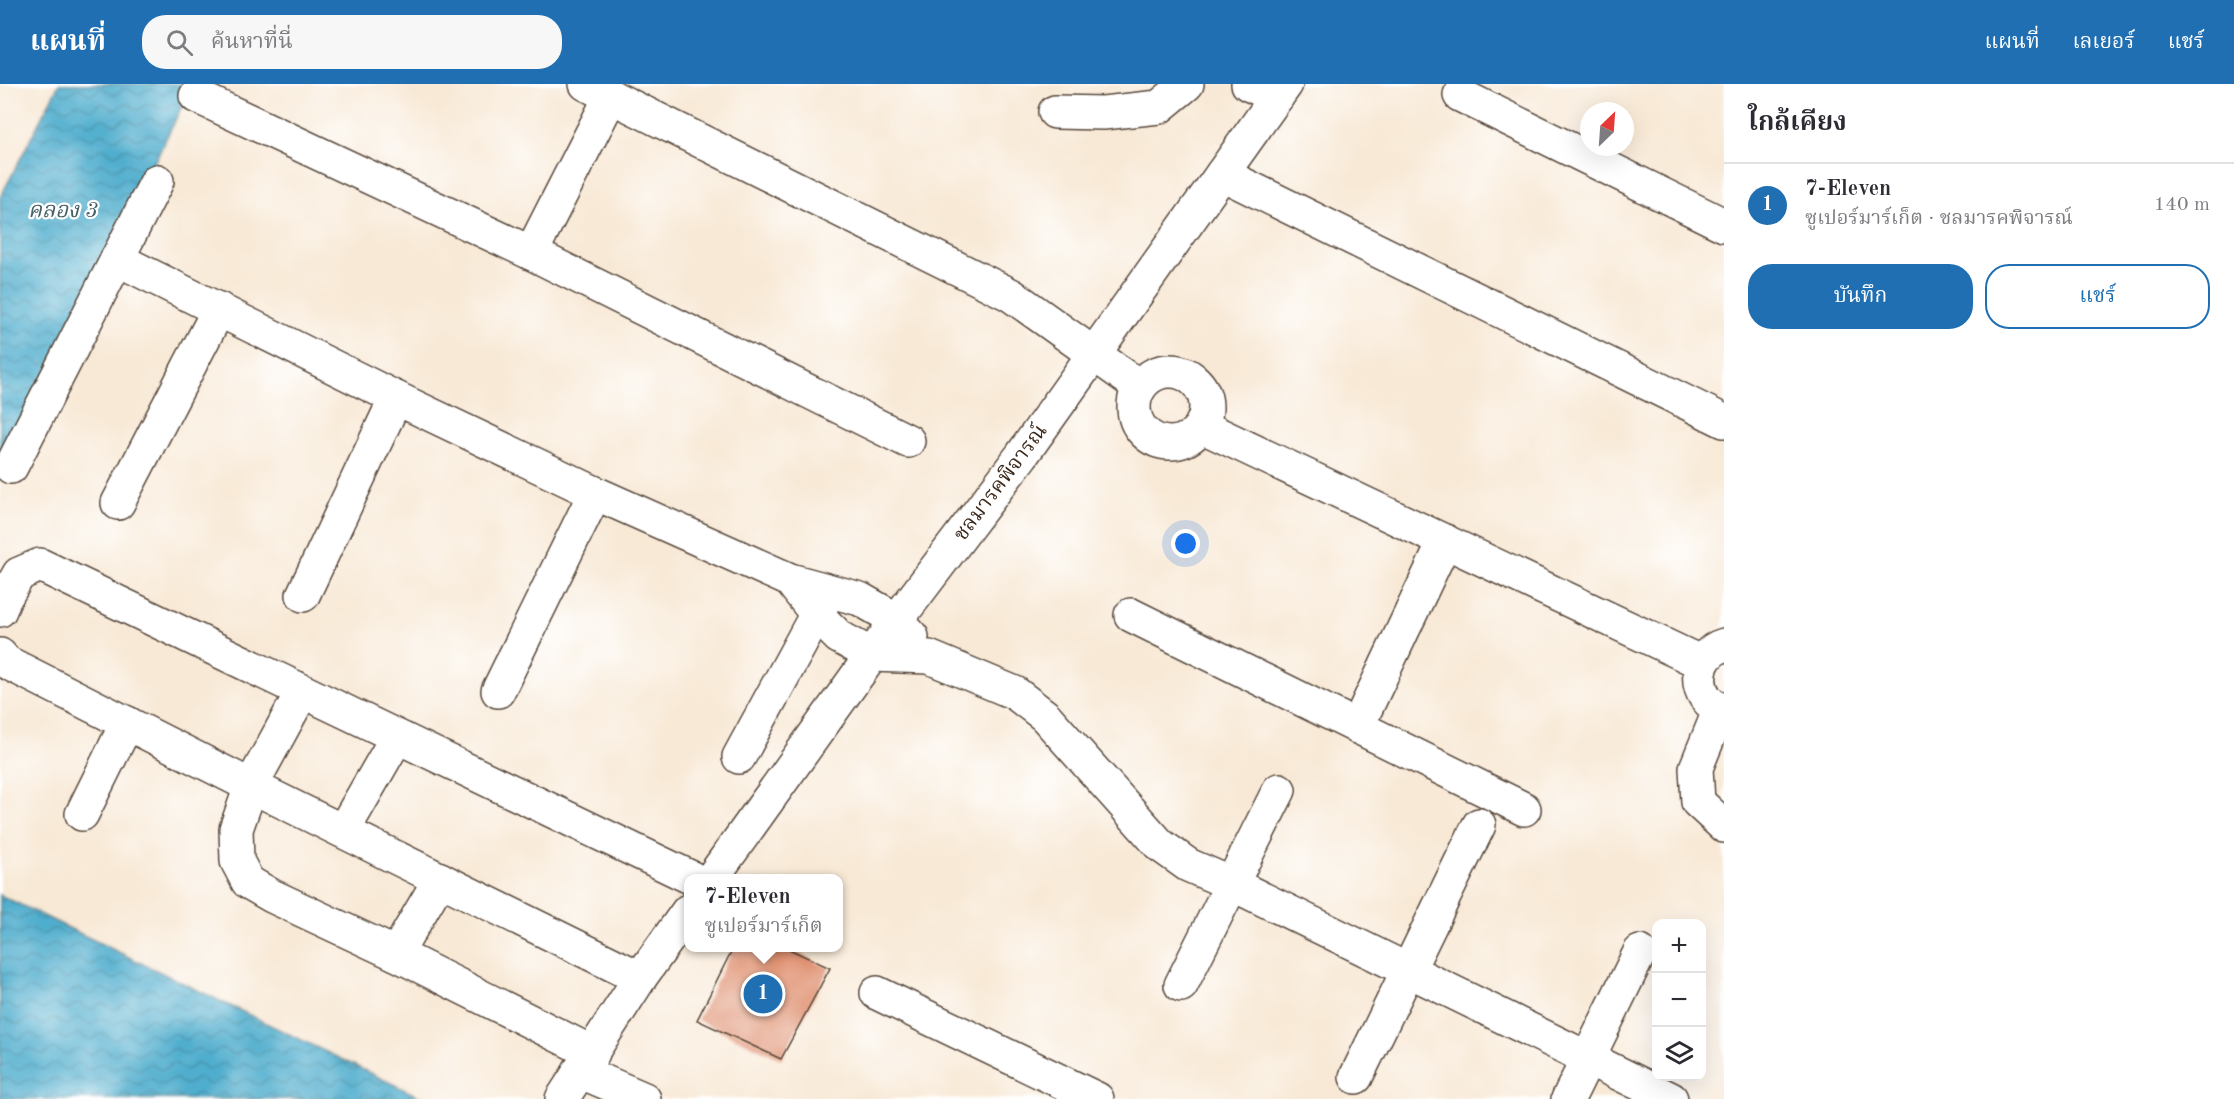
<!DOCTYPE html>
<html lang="th">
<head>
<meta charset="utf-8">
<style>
  body { margin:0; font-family:"Old Standard TT","Noto Serif Thai",serif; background:#f7f7f7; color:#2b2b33 }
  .controls { position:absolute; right:18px; bottom:18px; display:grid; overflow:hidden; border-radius:12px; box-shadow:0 6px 24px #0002 }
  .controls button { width:54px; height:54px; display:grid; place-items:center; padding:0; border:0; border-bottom:2px solid #e1e1e2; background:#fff; color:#2b2b33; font:30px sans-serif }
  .compass { position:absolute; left:1580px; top:18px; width:54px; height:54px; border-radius:50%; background:#fff; box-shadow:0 6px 24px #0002; rotate:25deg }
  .you { position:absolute; left:1186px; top:460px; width:21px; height:21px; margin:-15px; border:4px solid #fff; border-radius:50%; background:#1a73e8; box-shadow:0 0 0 9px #1a73e833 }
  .badge { display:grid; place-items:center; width:39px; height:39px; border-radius:50%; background:#1f6fb2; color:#fff; font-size:20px; font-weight:700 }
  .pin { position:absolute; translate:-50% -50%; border:3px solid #fff; box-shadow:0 2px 6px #0006 }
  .popup { position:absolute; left:684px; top:790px; width:159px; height:78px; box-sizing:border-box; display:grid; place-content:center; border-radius:12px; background:#fff; filter:drop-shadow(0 2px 4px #0005); font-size:20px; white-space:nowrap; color:#7c7c81 }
  .popup b { font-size:22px; color:#2b2b33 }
  .popup::after { content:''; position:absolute; left:50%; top:100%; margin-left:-12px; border:12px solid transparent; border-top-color:#fff }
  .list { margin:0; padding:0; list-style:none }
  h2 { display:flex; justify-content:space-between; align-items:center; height:78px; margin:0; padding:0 24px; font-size:26px }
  h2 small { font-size:20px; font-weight:400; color:#7c7c81 }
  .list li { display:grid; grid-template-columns:39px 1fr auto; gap:18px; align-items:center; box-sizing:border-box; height:84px; padding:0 24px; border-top:2px solid #e1e1e2 }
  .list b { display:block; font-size:22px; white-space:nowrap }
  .list p { margin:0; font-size:20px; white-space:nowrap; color:#7c7c81 }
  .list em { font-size:20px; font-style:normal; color:#7c7c81 }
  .actions { display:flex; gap:12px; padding:18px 24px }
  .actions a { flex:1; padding:14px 0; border:2px solid #1f6fb2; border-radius:24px; text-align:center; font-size:21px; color:#1f6fb2 }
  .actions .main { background:#1f6fb2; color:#fff }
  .icon { flex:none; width:33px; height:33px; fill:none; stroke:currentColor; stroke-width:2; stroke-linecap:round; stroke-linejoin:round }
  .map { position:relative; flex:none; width:1724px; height:1015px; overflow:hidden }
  header { display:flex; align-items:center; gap:36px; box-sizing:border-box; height:84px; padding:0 30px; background:#1f6fb2; color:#fff }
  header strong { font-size:28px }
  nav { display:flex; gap:33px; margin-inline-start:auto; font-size:21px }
  .search { width:420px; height:54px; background:#f7f7f7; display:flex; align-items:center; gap:15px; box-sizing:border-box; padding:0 21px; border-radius:24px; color:#7c7c81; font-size:22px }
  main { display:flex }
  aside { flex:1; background:#fff }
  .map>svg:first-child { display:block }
</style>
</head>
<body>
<header>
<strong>แผนที่</strong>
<div class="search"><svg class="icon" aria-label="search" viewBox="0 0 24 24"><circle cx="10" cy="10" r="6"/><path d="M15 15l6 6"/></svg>ค้นหาที่นี่</div>
<nav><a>แผนที่</a><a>เลเยอร์</a><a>แชร์</a></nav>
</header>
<main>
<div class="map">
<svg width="1724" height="1015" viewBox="0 0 1724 1015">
  <defs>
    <pattern id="water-waves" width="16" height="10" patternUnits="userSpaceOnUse" patternTransform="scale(1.5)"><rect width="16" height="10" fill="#4fadcd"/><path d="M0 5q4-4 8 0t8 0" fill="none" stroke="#438da6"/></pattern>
  </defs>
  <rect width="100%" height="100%" fill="#fff"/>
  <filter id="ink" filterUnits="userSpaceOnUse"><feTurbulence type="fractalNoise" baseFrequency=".0167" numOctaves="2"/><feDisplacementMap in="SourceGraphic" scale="12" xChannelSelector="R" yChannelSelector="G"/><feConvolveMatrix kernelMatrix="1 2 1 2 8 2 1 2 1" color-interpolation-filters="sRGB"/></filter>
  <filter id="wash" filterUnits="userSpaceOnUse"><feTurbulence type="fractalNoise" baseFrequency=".008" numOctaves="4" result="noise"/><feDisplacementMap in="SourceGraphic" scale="24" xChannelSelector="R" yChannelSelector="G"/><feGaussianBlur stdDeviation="1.35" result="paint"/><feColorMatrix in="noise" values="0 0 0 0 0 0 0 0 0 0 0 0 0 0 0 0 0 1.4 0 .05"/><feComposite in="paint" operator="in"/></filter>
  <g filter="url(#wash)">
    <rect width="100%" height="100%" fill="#f8e9d6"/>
    <!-- water -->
    <g fill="url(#water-waves)" stroke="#456c76" stroke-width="1.5">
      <polygon points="59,0 193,0 0,390 0,114"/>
      <polygon points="0,811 424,1015 0,1015"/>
    </g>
    <g id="blocks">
      <!-- building -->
      <polygon fill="#df8e6d" points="733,864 787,864 830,884 781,975 697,936"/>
    </g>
  </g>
  <g filter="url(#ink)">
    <use href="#blocks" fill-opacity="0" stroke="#57473a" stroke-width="1.5"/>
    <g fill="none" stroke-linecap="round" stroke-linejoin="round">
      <!-- minor casing -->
      <g stroke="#57473a" stroke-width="36">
        <g id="minor">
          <polyline points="586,0 1011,211 1140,303"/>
          <polyline points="1248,0 1277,13"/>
          <polyline points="1460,11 1724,141"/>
          <polyline points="196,12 531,169 908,357"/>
          <polyline points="1055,28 1103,29 1159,23 1187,0"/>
          <polyline points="1222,90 1724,337"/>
          <polyline points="531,169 611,12"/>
          <polyline points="117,175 396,314 595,409 790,496 860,515 897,536 912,553"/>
          <circle cx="1170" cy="323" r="36"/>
          <polyline points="1201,342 1702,579"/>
          <polyline points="11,383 157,97"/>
          <polyline points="118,419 219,225"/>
          <polyline points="790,496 818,532 839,553 872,571 929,573 1015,609 1045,632 1160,761 1188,781 1232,800 1671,1015"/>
          <polyline points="303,511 396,314"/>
          <polyline points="0,526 4,516 19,490 40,481 692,794"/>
          <polyline points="1131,531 1524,725"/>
          <path d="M1724 561C1692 570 1691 617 1724 626"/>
          <polyline points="0,571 6,578 251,702 640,894"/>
          <polyline points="498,607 595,409"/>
          <polyline points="302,608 251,702 236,745 237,777 248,798 272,812 396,870 593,969"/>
          <polyline points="1720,625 1696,684 1698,718 1724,742"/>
          <polyline points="1357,643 1445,457"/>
          <polyline points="739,673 826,513"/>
          <polyline points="82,730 127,639"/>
          <polyline points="343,747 397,653"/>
          <polyline points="712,794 897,536 1022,371 1286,0"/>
          <polyline points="396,870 440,795"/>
          <polyline points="1181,901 1279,706"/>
          <polyline points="877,909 1097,1015"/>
          <polyline points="579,987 644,1015"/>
          <polyline points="1356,993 1479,741"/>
          <polyline points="562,1015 640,894 688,827"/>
          <polyline points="1568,1015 1640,868"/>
        </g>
      </g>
      <!-- minor -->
      <use href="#minor" stroke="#fff" stroke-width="33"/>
    </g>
  </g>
  <g text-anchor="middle" stroke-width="4.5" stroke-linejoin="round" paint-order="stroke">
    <!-- street labels -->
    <g font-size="21" fill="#3b2a1e" stroke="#fff">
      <text transform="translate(1000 398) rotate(-53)" y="7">ชลมารคพิจารณ์</text>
    </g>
    <!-- water labels -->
    <g font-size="22" font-style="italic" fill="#435e64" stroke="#fff">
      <text x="63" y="133">คลอง 3</text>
    </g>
  </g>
</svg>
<div class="controls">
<button>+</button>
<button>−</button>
<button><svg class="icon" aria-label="layers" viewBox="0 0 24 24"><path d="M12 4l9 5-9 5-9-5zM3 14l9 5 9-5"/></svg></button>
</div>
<svg class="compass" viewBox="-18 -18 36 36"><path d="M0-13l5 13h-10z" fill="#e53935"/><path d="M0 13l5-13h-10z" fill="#7c7c81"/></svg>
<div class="you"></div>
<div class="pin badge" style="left:763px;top:910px">1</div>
<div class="popup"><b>7-Eleven</b>ซูเปอร์มาร์เก็ต</div>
</div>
<aside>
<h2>ใกล้เคียง<small></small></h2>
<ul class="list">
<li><span class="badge">1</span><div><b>7-Eleven</b><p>ซูเปอร์มาร์เก็ต · ชลมารคพิจารณ์</p></div><em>140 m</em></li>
</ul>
<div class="actions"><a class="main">บันทึก</a><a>แชร์</a></div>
</aside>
</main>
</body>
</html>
